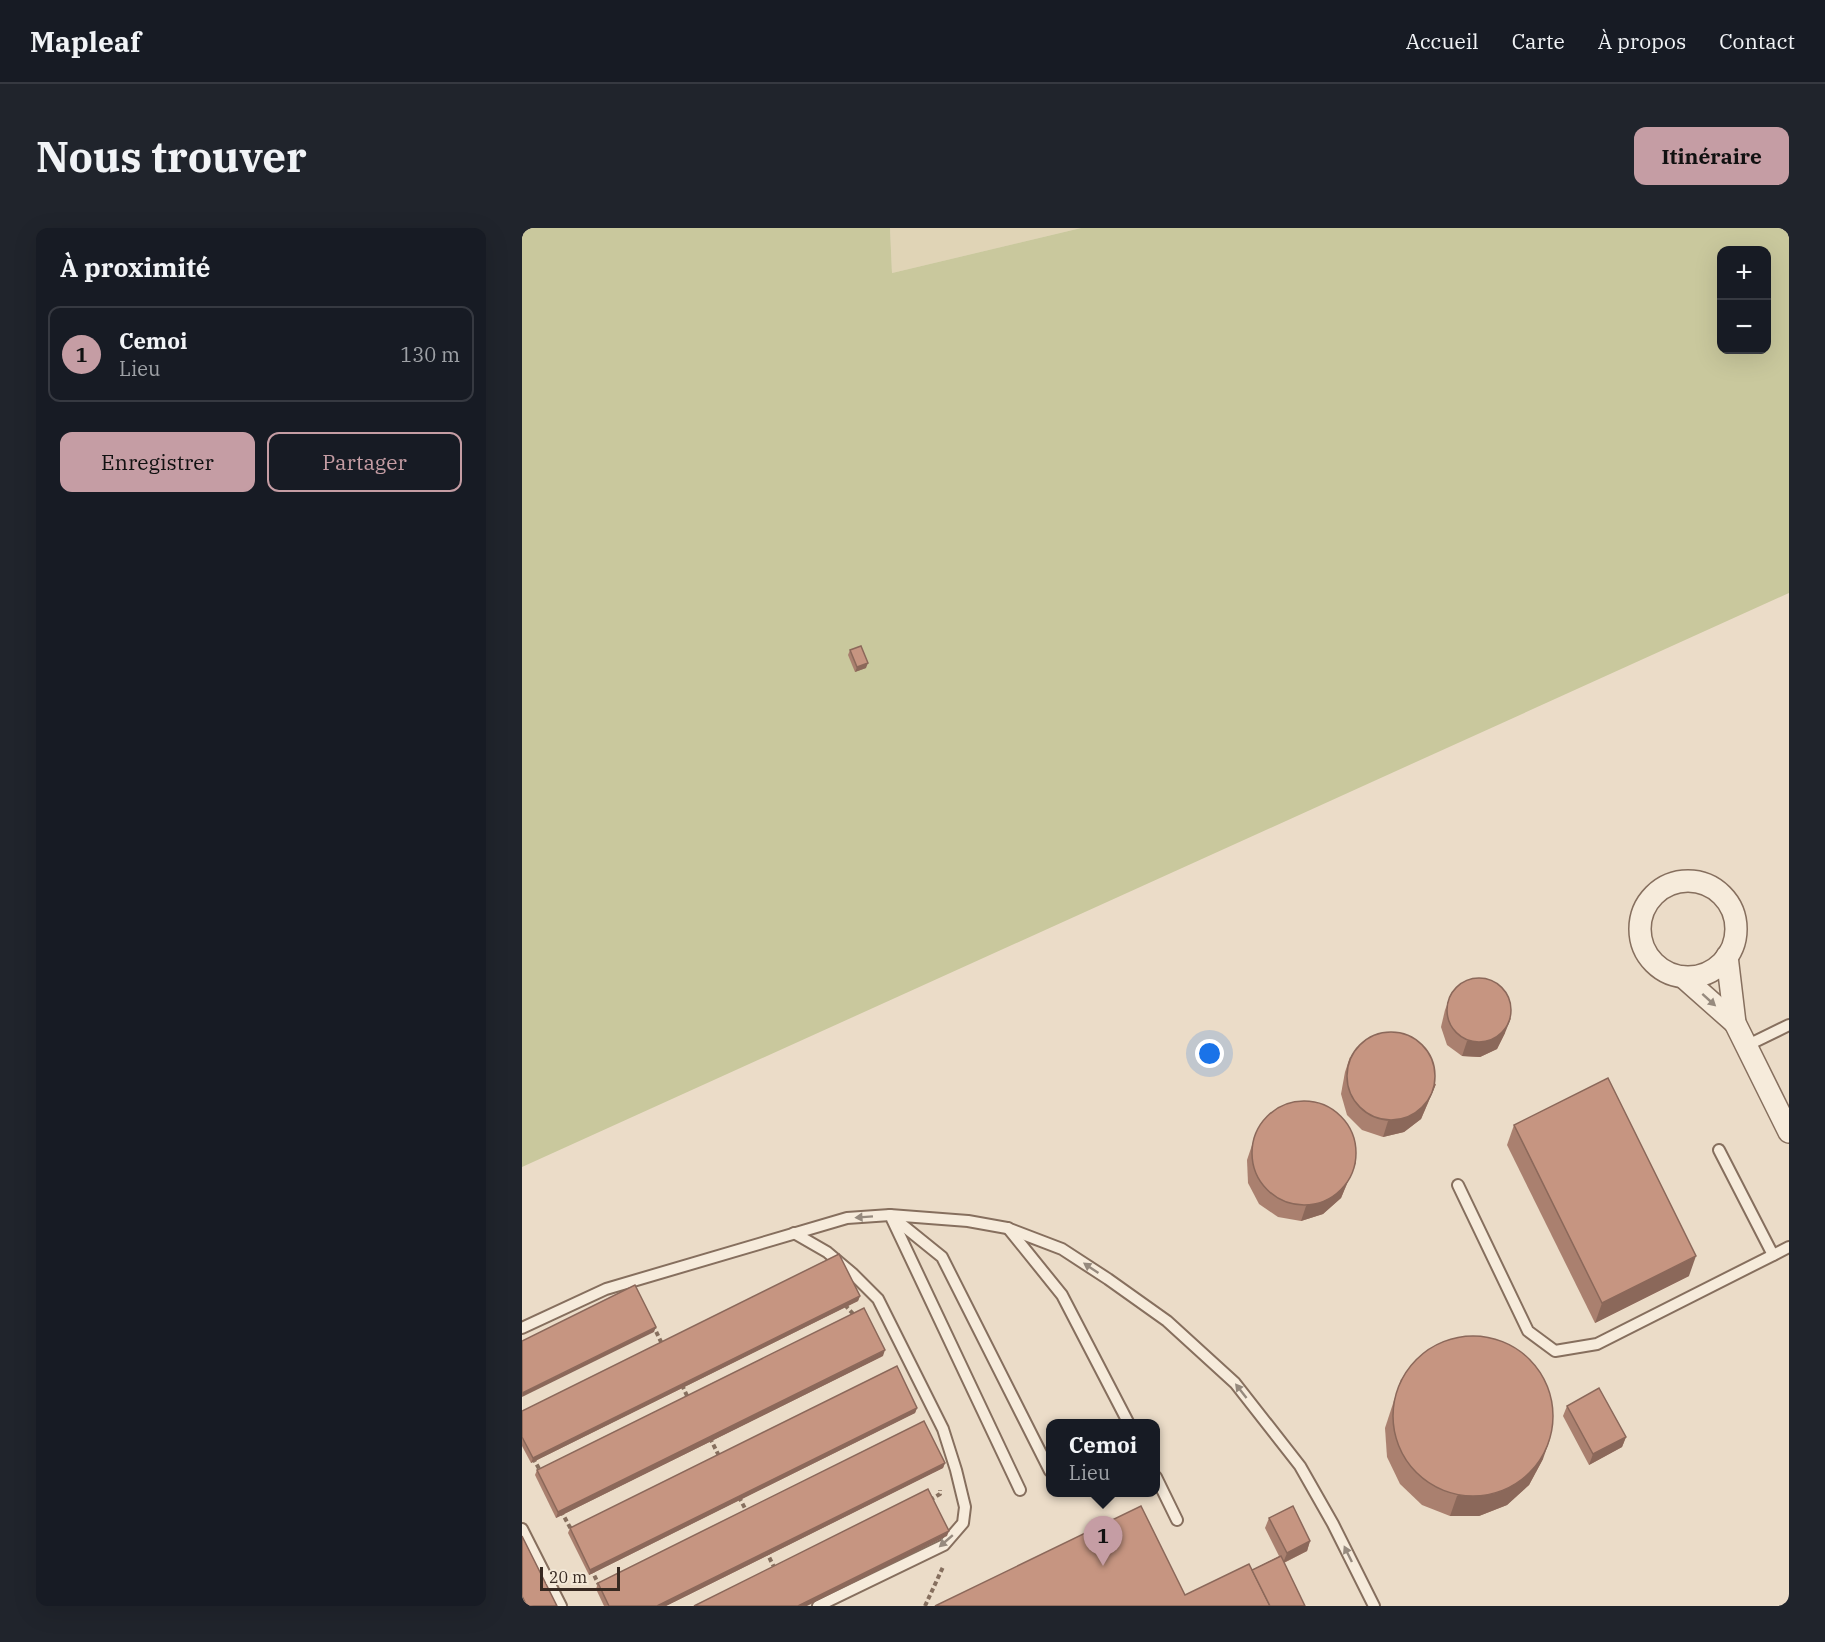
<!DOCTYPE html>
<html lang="fr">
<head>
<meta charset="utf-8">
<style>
  body { margin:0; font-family:"IBM Plex Serif",serif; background:#20242c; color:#f1f3f6 }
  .controls { position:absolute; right:18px; top:18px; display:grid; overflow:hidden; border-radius:12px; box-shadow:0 6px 24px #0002 }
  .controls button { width:54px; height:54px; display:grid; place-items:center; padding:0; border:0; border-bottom:2px solid #363941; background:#171b24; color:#f1f3f6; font:30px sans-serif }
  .scale { position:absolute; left:18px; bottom:15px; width:80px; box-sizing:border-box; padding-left:6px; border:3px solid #372921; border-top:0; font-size:16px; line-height:21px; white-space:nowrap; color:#372921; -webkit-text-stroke:4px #f3e8d7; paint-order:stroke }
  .you { position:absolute; left:688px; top:826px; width:21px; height:21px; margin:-15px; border:4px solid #fff; border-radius:50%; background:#1a73e8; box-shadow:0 0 0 9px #1a73e833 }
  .badge { display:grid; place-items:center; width:39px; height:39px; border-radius:50%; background:#c59da4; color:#111; font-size:20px; font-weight:700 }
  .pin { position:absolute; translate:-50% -50px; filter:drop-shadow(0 2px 3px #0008) }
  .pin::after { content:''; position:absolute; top:32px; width:21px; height:18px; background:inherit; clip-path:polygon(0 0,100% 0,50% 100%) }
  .popup { position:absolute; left:524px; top:1191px; width:114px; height:78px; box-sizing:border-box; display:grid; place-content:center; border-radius:12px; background:#171b24; filter:drop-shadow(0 2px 4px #0005); font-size:20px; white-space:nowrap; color:#9ea1a6 }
  .popup b { font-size:22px; color:#f1f3f6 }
  .popup::after { content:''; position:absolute; left:50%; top:100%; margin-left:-12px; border:12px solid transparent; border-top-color:#171b24 }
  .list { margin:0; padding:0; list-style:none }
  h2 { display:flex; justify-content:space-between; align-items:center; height:78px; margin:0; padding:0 24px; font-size:26px }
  h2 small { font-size:20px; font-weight:400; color:#9ea1a6 }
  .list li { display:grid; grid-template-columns:39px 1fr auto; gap:18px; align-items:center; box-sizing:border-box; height:96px; margin:0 12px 12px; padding:0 12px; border:2px solid #363941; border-radius:12px }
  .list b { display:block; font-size:22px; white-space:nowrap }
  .list p { margin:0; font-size:20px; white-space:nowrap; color:#9ea1a6 }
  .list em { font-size:20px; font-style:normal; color:#9ea1a6 }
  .actions { display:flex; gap:12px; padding:18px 24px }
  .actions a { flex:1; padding:14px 0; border:2px solid #c59da4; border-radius:12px; text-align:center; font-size:21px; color:#c59da4 }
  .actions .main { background:#c59da4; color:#111 }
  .map { position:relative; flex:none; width:1267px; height:1378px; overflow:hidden; border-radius:12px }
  header { display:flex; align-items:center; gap:36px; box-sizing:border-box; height:84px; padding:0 30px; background:#171b24; border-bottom:2px solid #363941 }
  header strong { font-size:28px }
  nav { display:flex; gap:33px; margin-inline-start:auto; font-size:21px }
  .intro { display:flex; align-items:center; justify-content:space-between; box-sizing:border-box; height:144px; padding:0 36px }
  h1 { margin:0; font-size:42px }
  .button { padding:15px 27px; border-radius:12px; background:#c59da4; color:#111; font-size:21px; font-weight:700 }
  main { display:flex; gap:36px; padding:0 36px }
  aside { flex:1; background:#171b24; border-radius:12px; box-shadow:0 6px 24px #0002 }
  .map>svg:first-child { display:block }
</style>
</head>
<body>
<header>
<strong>Mapleaf</strong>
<nav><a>Accueil</a><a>Carte</a><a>À propos</a><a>Contact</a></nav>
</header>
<div class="intro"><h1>Nous trouver</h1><a class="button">Itinéraire</a></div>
<main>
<aside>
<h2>À proximité<small></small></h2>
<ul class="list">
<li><span class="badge">1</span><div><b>Cemoi</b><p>Lieu</p></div><em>130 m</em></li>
</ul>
<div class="actions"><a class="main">Enregistrer</a><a>Partager</a></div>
</aside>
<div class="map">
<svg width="1267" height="1378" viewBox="0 0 1267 1378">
  <rect width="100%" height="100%" fill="#ebdcc8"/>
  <!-- farmland -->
  <polygon fill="#e0d4b6" points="368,0 559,0 370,45"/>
  <!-- green -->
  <path fill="#c9c89d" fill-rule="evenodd" d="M0 0H368L370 45 559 0H1267V365L0 939ZM1200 22H1244V122H1200Z"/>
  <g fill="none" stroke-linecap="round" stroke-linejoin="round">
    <!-- service casing -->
    <g stroke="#866f5e" stroke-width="14">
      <g id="service">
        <polyline points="1224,818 1267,797"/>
        <polyline points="1197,922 1251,1027"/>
        <polyline points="936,957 1006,1103 1033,1123 1075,1116 1267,1019"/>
        <polyline points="368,987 420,1029 528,1243"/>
        <polyline points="370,991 498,1262"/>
        <polyline points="486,1000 540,1067 607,1196"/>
        <polyline points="272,1005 305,1024 330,1045 356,1071 421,1201 434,1242 443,1279 441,1295 422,1317 296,1378"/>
        <polyline points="0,1100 84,1061 325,990 368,987 446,993 485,1000 540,1021 586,1051 645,1093 713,1155 778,1238 811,1296 852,1378"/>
        <polyline points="634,1249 655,1292"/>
        <polyline points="0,1301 39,1378"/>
      </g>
    </g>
    <!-- minor casing -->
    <g stroke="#866f5e" stroke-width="24">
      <g id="minor">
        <circle cx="1166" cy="701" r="48"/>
        <polyline points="1205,728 1213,795 1267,904"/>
        <polyline points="1161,749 1213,795"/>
      </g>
    </g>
    <!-- path -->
    <g stroke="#866f5e" stroke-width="4" stroke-dasharray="4.5 3" stroke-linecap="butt">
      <polyline points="323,1077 334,1089"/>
      <polyline points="131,1097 141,1118"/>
      <polyline points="160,1157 167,1172"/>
      <polyline points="188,1210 198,1230"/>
      <polyline points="11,1230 19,1244"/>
      <polyline points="217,1269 226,1286"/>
      <polyline points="408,1272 418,1266 418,1262"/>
      <polyline points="39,1283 50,1303"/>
      <polyline points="244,1323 254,1343"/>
      <polyline points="69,1341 78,1359"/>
      <polyline points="403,1378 421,1339"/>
    </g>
    <!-- service -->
    <use href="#service" stroke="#f6ebdb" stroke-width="10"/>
    <!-- minor -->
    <use href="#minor" stroke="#f6ebdb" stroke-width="21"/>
  </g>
  <!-- wall -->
  <g fill="#aa806f">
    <polygon points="328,422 344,440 333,444 326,427"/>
    <polygon points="929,766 983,805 975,821 958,829 940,828 925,817 919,799 923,782"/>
    <polygon points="828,829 914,856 899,891 882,904 861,909 840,902 825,887 819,866 823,844"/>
    <polygon points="992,897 1167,1048 1073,1095 985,917"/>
    <polygon points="730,917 834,934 819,970 801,986 779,993 756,989 737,976 726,955 725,932"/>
    <polygon points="338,1068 336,1073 9,1235 0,1218 0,1183"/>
    <polygon points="361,1128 34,1290 13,1247 15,1242"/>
    <polygon points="879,1151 1021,1231 1007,1257 985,1277 957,1288 928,1288 900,1277 878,1256 865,1229 863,1200"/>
    <polygon points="1045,1178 1104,1209 1100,1219 1067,1237 1041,1188"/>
    <polygon points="395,1180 393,1185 67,1347 46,1305 48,1300"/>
    <polygon points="423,1235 421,1240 144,1378 82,1378 74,1361 76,1355"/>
    <polygon points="747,1290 788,1313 785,1323 762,1335 663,1367 730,1342 757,1328 743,1300"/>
    <polygon points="0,1308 35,1378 1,1378"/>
  </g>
  <!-- shaded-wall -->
  <g fill="#8b685a">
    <polygon points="346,435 344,440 333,444 335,439"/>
    <polygon points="989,790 983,805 975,821 958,829 940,828 945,813"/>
    <polygon points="914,856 899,891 882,904 861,909 866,893"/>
    <polygon points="834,934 819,970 801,986 779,993 784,978"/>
    <polygon points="1174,1028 1167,1048 1073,1095 1080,1075"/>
    <polygon points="338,1068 336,1073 9,1235 11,1230"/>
    <polygon points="134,1099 132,1104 0,1169 0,1165"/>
    <polygon points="363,1122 361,1128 34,1290 36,1284"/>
    <polygon points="395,1180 393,1185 67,1347 68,1342"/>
    <polygon points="1104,1209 1100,1219 1067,1237 1071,1226"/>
    <polygon points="1028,1211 1021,1231 1007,1257 985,1277 957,1288 928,1288 935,1268"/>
    <polygon points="423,1235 421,1240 144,1378 135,1378"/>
    <polygon points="427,1303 425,1308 285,1378 276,1378"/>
    <polygon points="788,1313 785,1323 761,1335 765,1325"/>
  </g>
  <!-- building -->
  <g fill="#c69581" stroke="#8b685a" stroke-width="1.5">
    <polygon points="339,418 346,435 335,439 328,422"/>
    <circle cx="957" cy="782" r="32"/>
    <circle cx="869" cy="848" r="44"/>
    <polygon points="1086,850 1174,1028 1080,1075 992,897"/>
    <circle cx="782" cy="925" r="52"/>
    <polygon points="317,1026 338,1068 11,1230 0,1209 0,1183"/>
    <polygon points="113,1057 134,1099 0,1165 0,1113"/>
    <polygon points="342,1080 363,1122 36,1284 15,1242"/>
    <circle cx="951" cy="1188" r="80"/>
    <polygon points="375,1138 395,1180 68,1342 48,1300"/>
    <polygon points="1077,1160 1104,1209 1071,1226 1045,1178"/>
    <polygon points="402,1193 423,1235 135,1378 87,1378 76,1355"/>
    <polygon points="406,1261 427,1303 276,1378 172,1378"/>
    <polygon points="619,1278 663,1367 727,1336 748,1378 413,1378"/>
    <polygon points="771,1278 788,1313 765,1325 747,1290"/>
    <polygon points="0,1308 35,1378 5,1378 0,1368"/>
    <polygon points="759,1328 783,1378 748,1378 730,1342"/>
  </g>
  <!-- one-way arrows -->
  <defs><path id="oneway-solid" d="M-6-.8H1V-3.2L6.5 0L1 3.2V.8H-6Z" transform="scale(1.5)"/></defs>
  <g fill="#968a7e">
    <use href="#oneway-solid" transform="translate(1187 772) rotate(42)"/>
    <use href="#oneway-solid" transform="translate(342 989) rotate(176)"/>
    <use href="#oneway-solid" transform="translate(569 1040) rotate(-146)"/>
    <use href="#oneway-solid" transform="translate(719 1163) rotate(-128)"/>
    <use href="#oneway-solid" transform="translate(424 1313) rotate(139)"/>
    <use href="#oneway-solid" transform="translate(826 1326) rotate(-116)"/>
  </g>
</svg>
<div class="controls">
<button>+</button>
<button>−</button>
</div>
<div class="scale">20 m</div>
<div class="you"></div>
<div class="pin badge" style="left:581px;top:1338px">1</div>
<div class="popup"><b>Cemoi</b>Lieu</div>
</div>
</main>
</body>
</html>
